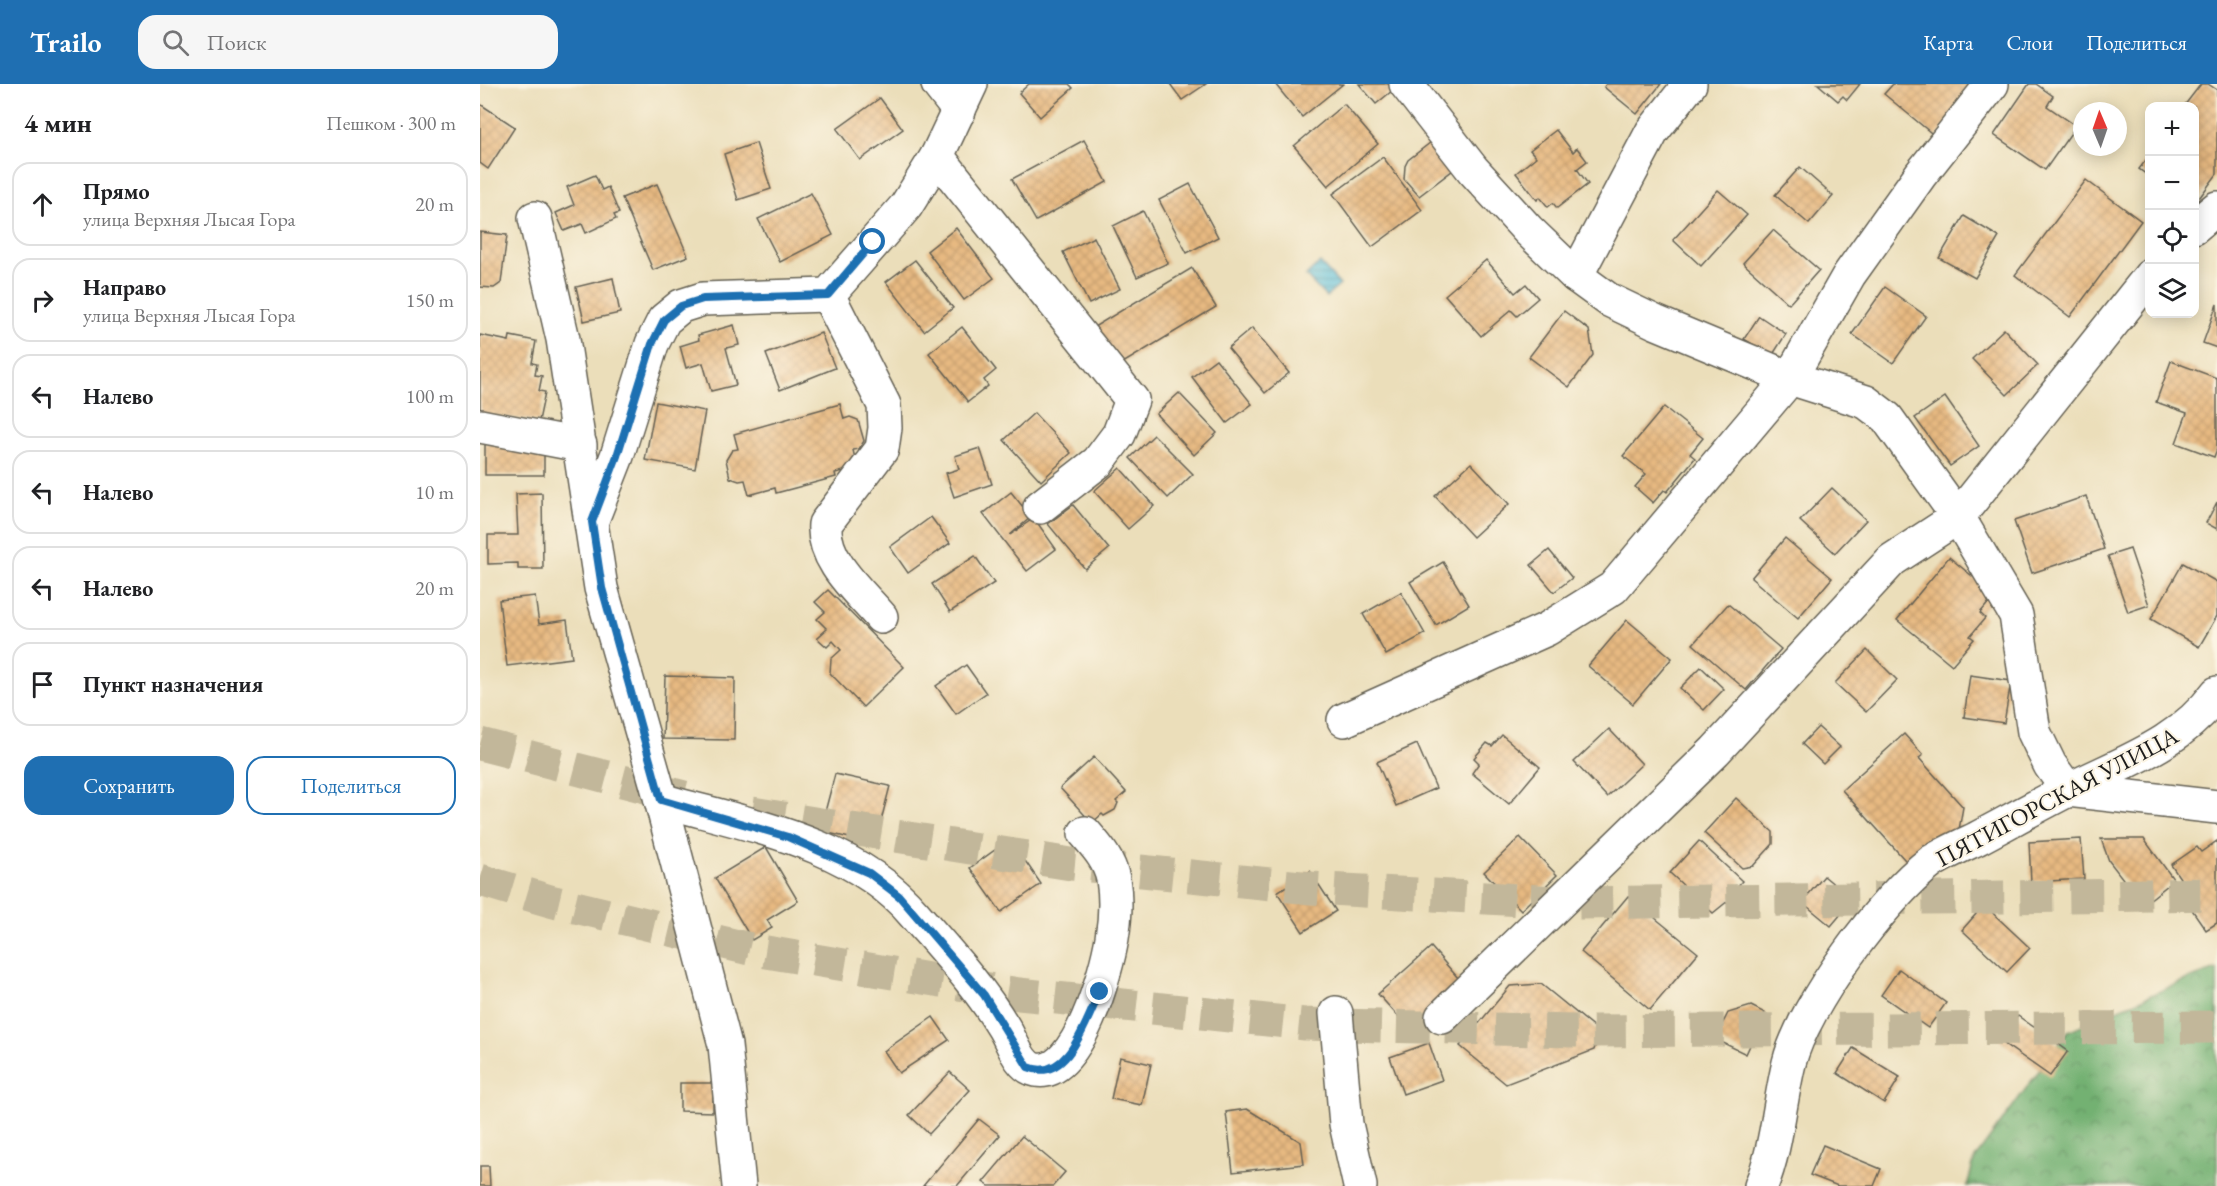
<!DOCTYPE html>
<html lang="ru">
<head>
<meta charset="utf-8">
<style>
  body { margin:0; font-family:"EB Garamond",serif; background:#f6f6f6; color:#202124 }
  .controls { position:absolute; right:18px; top:18px; display:grid; overflow:hidden; border-radius:12px; box-shadow:0 3px 15px #0003 }
  .controls button { width:54px; height:54px; display:grid; place-items:center; padding:0; border:0; border-bottom:2px solid #e0e0e0; background:#fff; color:#202124; font:30px sans-serif }
  .compass { position:absolute; left:1593px; top:18px; width:54px; height:54px; border-radius:50%; background:#fff; box-shadow:0 3px 15px #0003; rotate:358deg }
  .stop { position:absolute; width:18px; height:18px; margin:-14px; border:4px solid #1f6fb2; border-radius:50%; background:#fff }
  .stop.end { background:#1f6fb2; border-color:#fff; box-shadow:0 2px 6px #0008 }
  .list { margin:0; padding:0; list-style:none }
  h2 { display:flex; justify-content:space-between; align-items:center; height:78px; margin:0; padding:0 24px; font-size:26px }
  h2 small { font-size:20px; font-weight:400; color:#757577 }
  .list li { display:grid; grid-template-columns:39px 1fr auto; gap:18px; align-items:center; box-sizing:border-box; height:84px; margin:0 12px 12px; padding:0 12px; border:2px solid #e0e0e0; border-radius:18px }
  .list b { display:block; font-size:22px; white-space:nowrap }
  .list p { margin:0; font-size:20px; white-space:nowrap; color:#757577 }
  .list em { font-size:20px; font-style:normal; color:#757577 }
  .actions { display:flex; gap:12px; padding:18px 24px }
  .actions a { flex:1; padding:14px 0; border:2px solid #1f6fb2; border-radius:18px; text-align:center; font-size:21px; color:#1f6fb2 }
  .actions .main { background:#1f6fb2; color:#fff }
  .icon { flex:none; width:33px; height:33px; fill:none; stroke:currentColor; stroke-width:2; stroke-linecap:round; stroke-linejoin:round }
  .map { position:relative; flex:none; width:1737px; height:1102px; overflow:hidden }
  header { display:flex; align-items:center; gap:36px; box-sizing:border-box; height:84px; padding:0 30px; background:#1f6fb2; color:#fff }
  header strong { font-size:28px }
  nav { display:flex; gap:33px; margin-inline-start:auto; font-size:21px }
  .search { width:420px; height:54px; background:#f6f6f6; display:flex; align-items:center; gap:15px; box-sizing:border-box; padding:0 21px; border-radius:18px; color:#757577; font-size:22px }
  main { display:flex }
  aside { flex:1; background:#fff }
  .map>svg:first-child { display:block }
</style>
</head>
<body>
<header>
<strong>Trailo</strong>
<div class="search"><svg class="icon" aria-label="search" viewBox="0 0 24 24"><circle cx="10" cy="10" r="6"/><path d="M15 15l6 6"/></svg>Поиск</div>
<nav><a>Карта</a><a>Слои</a><a>Поделиться</a></nav>
</header>
<main>
<aside>
<h2>4 мин<small>Пешком · 300 m</small></h2>
<ul class="list">
<li><svg class="icon" aria-label="ahead" viewBox="0 0 24 24"><path d="M12 20V5M6 11l6-6 6 6"/></svg><div><b>Прямо</b><p>улица Верхняя Лысая Гора</p></div><em>20 m</em></li>
<li><svg class="icon" aria-label="right" viewBox="0 0 24 24"><path d="M7 20v-9h11M14 6l5 5-5 5"/></svg><div><b>Направо</b><p>улица Верхняя Лысая Гора</p></div><em>150 m</em></li>
<li><svg class="icon" aria-label="left" viewBox="0 0 24 24"><path d="M17 20v-9H6M10 6l-5 5 5 5"/></svg><div><b>Налево</b></div><em>100 m</em></li>
<li><svg class="icon" aria-label="left" viewBox="0 0 24 24"><path d="M17 20v-9H6M10 6l-5 5 5 5"/></svg><div><b>Налево</b></div><em>10 m</em></li>
<li><svg class="icon" aria-label="left" viewBox="0 0 24 24"><path d="M17 20v-9H6M10 6l-5 5 5 5"/></svg><div><b>Налево</b></div><em>20 m</em></li>
<li><svg class="icon" aria-label="arrive" viewBox="0 0 24 24"><path d="M6 21V4h12l-3 4 3 4H6"/></svg><div><b>Пункт назначения</b></div></li>
</ul>
<div class="actions"><a class="main">Сохранить</a><a>Поделиться</a></div>
</aside>
<div class="map">
<svg width="1737" height="1102" viewBox="0 0 1737 1102">
  <defs>
    <pattern id="forest-crowns" width="20" height="18" patternUnits="userSpaceOnUse" patternTransform="scale(1.5)"><rect width="20" height="18" fill="#73b172"/><path d="M2 6a3 3 0 1 1 6 0M12 15a3 3 0 1 1 6 0" fill="none" stroke="#5e8f5d"/></pattern>
    <pattern id="water-rules" width="6" height="5" patternUnits="userSpaceOnUse" patternTransform="scale(1.5)"><rect width="6" height="5" fill="#5bbfd9"/><path d="M0 2.5h6" fill="none" stroke="#4a9aaf"/></pattern>
    <pattern id="building-cross-hatch" width="8" height="8" patternUnits="userSpaceOnUse" patternTransform="scale(1.5)"><rect width="8" height="8" fill="#e7b981"/><path d="M0 0l8 8M0 8l8-8" fill="none" stroke="#c69e6f"/></pattern>
  </defs>
  <rect width="100%" height="100%" fill="#fcf5e5"/>
  <filter id="ink" filterUnits="userSpaceOnUse"><feTurbulence type="fractalNoise" baseFrequency=".0167" numOctaves="2"/><feDisplacementMap in="SourceGraphic" scale="12" xChannelSelector="R" yChannelSelector="G"/><feConvolveMatrix kernelMatrix="1 2 1 2 8 2 1 2 1" color-interpolation-filters="sRGB"/></filter>
  <filter id="wash" filterUnits="userSpaceOnUse"><feTurbulence type="fractalNoise" baseFrequency=".008" numOctaves="4" result="noise"/><feDisplacementMap in="SourceGraphic" scale="24" xChannelSelector="R" yChannelSelector="G"/><feGaussianBlur stdDeviation="1.35" result="paint"/><feColorMatrix in="noise" values="0 0 0 0 0 0 0 0 0 0 0 0 0 0 0 0 0 1.4 0 .05"/><feComposite in="paint" operator="in"/></filter>
  <g filter="url(#wash)">
    <rect width="100%" height="100%" fill="#ebdeba"/>
    <!-- forest -->
    <polygon fill="url(#forest-crowns)" stroke="#486647" stroke-width="1.5" points="1737,885 1737,1102 1487,1102 1495,1074 1588,947 1708,895"/>
    <!-- water -->
    <polygon fill="url(#water-rules)" stroke="#3c6e7a" stroke-width="1.5" points="840,179 860,201 846,213 826,192"/>
    <g id="blocks">
      <!-- building -->
      <g fill="url(#building-cross-hatch)">
        <polygon points="549,0 589,0 593,4 560,33 539,9"/>
        <polygon points="690,0 726,0 702,16"/>
        <polygon points="795,0 863,0 822,33"/>
        <polygon points="879,0 916,0 918,2 896,20"/>
        <polygon points="1126,0 1181,0 1157,30 1124,3"/>
        <polygon points="1338,0 1380,0 1367,16 1363,12 1358,17"/>
        <polygon points="1413,0 1501,0 1456,53 1404,10"/>
        <polygon points="1549,0 1556,0 1573,12 1567,22 1596,42 1565,86 1514,51"/>
        <polygon points="1721,0 1728,0 1737,6 1737,90 1714,121 1714,22 1704,22"/>
        <polygon points="400,14 423,45 380,76 357,45"/>
        <polygon points="0,20 35,43 8,85 0,79"/>
        <polygon points="864,20 898,60 848,102 814,62"/>
        <polygon points="1076,46 1093,68 1097,64 1107,77 1097,85 1108,100 1077,124 1073,119 1068,123 1060,113 1057,116 1036,89 1056,73 1050,66"/>
        <polygon points="955,55 977,83 939,112 924,95 925,82 928,76"/>
        <polygon points="604,56 627,98 556,137 532,95"/>
        <polygon points="276,59 291,105 258,116 244,70"/>
        <polygon points="1670,71 1670,93 1659,85"/>
        <polygon points="903,73 942,126 892,163 853,110"/>
        <polygon points="1320,83 1353,112 1329,140 1295,111"/>
        <polygon points="115,91 122,106 128,103 139,129 134,131 136,135 106,149 102,140 84,147 76,129 94,121 87,103"/>
        <polygon points="1606,96 1661,137 1590,233 1535,191"/>
        <polygon points="177,100 208,172 173,186 142,114"/>
        <polygon points="710,100 738,153 707,169 679,116"/>
        <polygon points="1238,106 1267,131 1221,182 1193,156"/>
        <polygon points="331,109 353,151 300,178 278,135"/>
        <polygon points="663,127 688,179 657,193 633,142"/>
        <polygon points="1484,132 1519,153 1495,194 1459,174"/>
        <polygon points="476,144 514,194 484,216 447,167"/>
        <polygon points="1293,146 1339,186 1309,220 1263,179"/>
        <polygon points="0,148 27,151 21,199 14,204 0,203"/>
        <polygon points="614,153 640,205 609,220 583,168"/>
        <polygon points="435,176 473,224 444,247 406,198"/>
        <polygon points="1006,176 1035,209 1046,200 1058,214 1037,232 1031,226 1001,252 965,211"/>
        <polygon points="712,184 736,223 638,282 614,243"/>
        <polygon points="133,194 140,229 104,237 96,203"/>
        <polygon points="1405,203 1446,232 1413,279 1372,250"/>
        <polygon points="1737,220 1737,264 1723,259"/>
        <polygon points="1084,227 1109,246 1113,271 1089,303 1049,273"/>
        <polygon points="1279,232 1306,250 1292,272 1264,255"/>
        <polygon points="254,241 259,261 246,264 256,301 231,307 223,279 206,284 200,262 219,256 218,251"/>
        <polygon points="482,243 516,286 504,296 508,302 488,318 449,269"/>
        <polygon points="772,244 809,289 785,309 748,264"/>
        <polygon points="1524,245 1558,281 1527,311 1492,275"/>
        <polygon points="341,249 355,284 300,306 286,270"/>
        <polygon points="0,251 29,257 30,252 56,257 52,279 57,280 55,291 62,292 59,307 65,308 59,337 0,331"/>
        <polygon points="736,275 772,320 747,339 712,293"/>
        <polygon points="1691,277 1737,294 1737,365 1734,373 1696,359 1707,329 1676,318"/>
        <polygon points="699,309 737,349 714,371 676,330"/>
        <polygon points="1465,313 1499,362 1470,382 1435,334"/>
        <polygon points="176,318 225,327 215,385 165,376"/>
        <polygon points="360,320 364,335 370,333 378,336 384,357 379,365 373,366 377,384 355,389 356,393 296,409 295,404 269,411 265,396 259,397 250,394 246,376 252,366 258,365 254,350"/>
        <polygon points="1184,323 1223,354 1210,370 1215,374 1187,408 1184,406 1173,419 1155,403 1166,390 1143,372"/>
        <polygon points="554,329 591,369 561,397 524,356"/>
        <polygon points="674,351 713,390 688,414 650,374"/>
        <rect x="5" y="359" width="59" height="32"/>
        <polygon points="500,364 512,400 474,413 466,389 479,385 475,372"/>
        <polygon points="991,379 1029,420 993,453 955,412"/>
        <polygon points="640,384 674,422 648,445 614,407"/>
        <polygon points="1352,404 1386,436 1355,469 1320,437"/>
        <polygon points="531,408 551,433 530,451 554,434 576,465 547,487 503,430"/>
        <polygon points="62,409 63,485 38,485 38,479 8,480 8,451 38,451 36,410"/>
        <polygon points="1606,412 1624,465 1552,489 1534,437"/>
        <polygon points="1737,418 1737,445 1726,439"/>
        <polygon points="593,421 629,465 605,485 568,440"/>
        <polygon points="451,433 470,459 428,489 410,463"/>
        <polygon points="1305,454 1352,494 1318,534 1271,494"/>
        <polygon points="1650,465 1669,521 1648,528 1628,472"/>
        <polygon points="1069,466 1092,494 1074,508 1051,481"/>
        <polygon points="495,472 514,499 470,528 452,500"/>
        <polygon points="1469,473 1515,511 1500,529 1505,534 1490,552 1494,555 1472,581 1417,536"/>
        <polygon points="963,478 989,521 956,541 930,498"/>
        <polygon points="1703,479 1737,498 1737,532 1719,563 1671,535"/>
        <polygon points="348,506 424,583 383,623 350,589 351,575 361,566 353,557 347,563 337,554 347,545 337,535 345,528 335,518"/>
        <polygon points="921,508 945,550 906,571 883,530"/>
        <polygon points="55,512 59,540 87,536 92,574 27,582 19,516"/>
        <polygon points="1248,520 1301,565 1266,606 1213,560"/>
        <polygon points="1147,536 1192,574 1153,620 1108,582"/>
        <polygon points="1387,566 1417,596 1386,628 1355,599"/>
        <polygon points="486,581 506,609 476,630 456,602"/>
        <polygon points="1221,583 1244,605 1224,626 1200,604"/>
        <polygon points="1490,591 1531,597 1524,639 1484,633"/>
        <polygon points="185,592 255,594 254,656 183,655"/>
        <polygon points="1338,643 1360,663 1343,680 1322,660"/>
        <polygon points="1129,645 1162,680 1127,713 1094,678"/>
        <polygon points="1424,650 1443,671 1439,674 1483,723 1479,746 1432,777 1425,776 1362,706"/>
        <polygon points="1022,651 1060,683 1029,720 992,689 999,679 994,674 1007,659 1012,662"/>
        <polygon points="937,660 956,704 916,722 897,678"/>
        <polygon points="614,673 646,708 636,717 638,719 635,726 624,732 622,730 612,739 580,704"/>
        <polygon points="355,690 410,702 395,760 340,747"/>
        <polygon points="1256,714 1293,748 1293,760 1273,782 1262,784 1224,749"/>
        <polygon points="1040,753 1077,791 1041,826 1004,788"/>
        <polygon points="524,755 533,755 538,762 539,768 561,800 521,828 490,784 516,765 517,759"/>
        <polygon points="1601,755 1604,795 1551,798 1549,758"/>
        <polygon points="1621,755 1664,755 1694,796 1663,821 1629,777"/>
        <polygon points="1219,757 1262,797 1254,806 1254,812 1233,829 1190,789"/>
        <polygon points="1737,757 1737,839 1726,846 1706,817 1713,813 1691,781 1717,763 1721,768"/>
        <polygon points="286,763 318,817 287,836 292,844 272,856 235,794"/>
        <polygon points="830,787 856,827 823,848 797,808"/>
        <polygon points="1344,792 1373,816 1351,842 1322,818"/>
        <polygon points="1148,812 1218,869 1170,926 1101,868"/>
        <polygon points="1504,821 1550,864 1527,888 1482,846"/>
        <polygon points="951,863 985,902 932,948 898,910"/>
        <polygon points="1419,885 1466,919 1448,944 1401,911"/>
        <polygon points="1061,900 1120,948 1114,966 1026,1000 980,962 1030,902"/>
        <polygon points="1271,922 1285,929 1266,970 1235,955 1248,929"/>
        <polygon points="1538,932 1588,967 1570,992 1520,957"/>
        <polygon points="453,933 469,956 419,989 404,967"/>
        <polygon points="949,959 962,996 923,1010 910,973"/>
        <polygon points="1373,964 1420,993 1404,1019 1357,989"/>
        <polygon points="640,973 671,980 662,1021 631,1015"/>
        <polygon points="470,988 490,1006 449,1050 429,1031"/>
        <polygon points="200,999 233,999 233,1028 200,1027"/>
        <polygon points="767,1025 821,1058 824,1080 753,1088 746,1028"/>
        <polygon points="499,1035 520,1051 477,1102 443,1102"/>
        <polygon points="542,1052 585,1088 573,1102 509,1102 503,1098"/>
        <polygon points="1343,1061 1401,1085 1394,1102 1358,1102 1330,1091"/>
        <polygon points="0,1082 9,1082 10,1102 0,1102"/>
      </g>
    </g>
  </g>
  <g filter="url(#ink)">
    <use href="#blocks" fill-opacity="0" stroke="#646053" stroke-width="1.5"/>
    <g fill="none" stroke-linecap="round" stroke-linejoin="round">
      <!-- major-tunnel -->
      <g stroke="#c2b79a" stroke-width="33" stroke-dasharray="33 16" stroke-linecap="butt">
        <polyline points="0,660 204,713"/>
        <polyline points="272,729 591,780 831,804 1094,819 1737,810"/>
        <polyline points="0,796 70,817 274,866 539,910 825,940 1093,947 1737,943"/>
      </g>
      <!-- minor casing -->
      <g stroke="#646053" stroke-width="36">
        <g id="minor">
          <polyline points="458,0 479,27"/>
          <polyline points="926,0 993,86 1048,146 1096,192 1129,216 1175,238 1310,294 1386,318 1407,334 1478,433 1536,531 1554,648 1570,681 1588,706 1737,723"/>
          <polyline points="457,72 652,316 639,350 618,378 560,423"/>
          <polyline points="55,134 83,255 121,504 181,716 245,961 259,1102"/>
          <polyline points="1714,143 1737,124"/>
          <polyline points="1096,192 1172,48 1210,0"/>
          <path d="M348 211 404 321 405 344 402 365 345 440C342 477 379 507 401 533"/>
          <polyline points="0,342 100,361"/>
          <polyline points="112,436 137,372 172,260 184,236 201,222 223,215 348,211 426,122 457,72 491,0"/>
          <polyline points="864,636 1067,545 1133,504 1310,294 1369,191 1441,90 1512,0"/>
          <path d="M181 716C268 741 373 758 434 830 466 867 499 902 524 944 532 957 539 983 556 986 598 994 627 885 632 854 635 836 636 813 633 795 629 776 617 763 605 749"/>
          <polyline points="856,929 866,1040 880,1102"/>
          <polyline points="962,933 1235,667 1412,476 1478,433 1670,192"/>
          <path d="M1281 1102C1297 1063 1299 1020 1309 979 1323 922 1404 813 1451 778 1465 769 1481 762 1496 755 1526 739 1557 722 1588 706 1643 678 1699 661 1737 609"/>
        </g>
      </g>
      <!-- minor -->
      <use href="#minor" stroke="#fff" stroke-width="33"/>
    </g>
  </g>
  <g fill="none" stroke-linecap="round" stroke-linejoin="round" filter="url(#ink)">
    <!-- route -->
    <path stroke="#1f6fb2" stroke-width="8" d="M393 158 348 211 223 215 201 222 184 236 172 260 137 372 112 438 122 504 181 716 308 753 389 789 419 812 504 911 548 983C588 1000 606 936 620 908"/>
  </g>
  <g text-anchor="middle" stroke-width="4.5" stroke-linejoin="round" paint-order="stroke">
    <!-- street labels -->
    <g font-size="24" fill="#1c1c1c" stroke="#fcf5e5">
      <text transform="translate(1577 713) rotate(-28)" y="8">ПЯТИГОРСКАЯ УЛИЦА</text>
    </g>
  </g>
</svg>
<div class="controls">
<button>+</button>
<button>−</button>
<button><svg class="icon" aria-label="locate" viewBox="0 0 24 24"><circle cx="12" cy="12" r="6"/><path d="M12 2v4M12 18v4M2 12h4M18 12h4"/></svg></button>
<button><svg class="icon" aria-label="layers" viewBox="0 0 24 24"><path d="M12 4l9 5-9 5-9-5zM3 14l9 5 9-5"/></svg></button>
</div>
<svg class="compass" viewBox="-18 -18 36 36"><path d="M0-13l5 13h-10z" fill="#e53935"/><path d="M0 13l5-13h-10z" fill="#757577"/></svg>
<div class="stop" style="left:393px;top:158px"></div>
<div class="stop end" style="left:620px;top:908px"></div>
</div>
</main>
</body>
</html>
